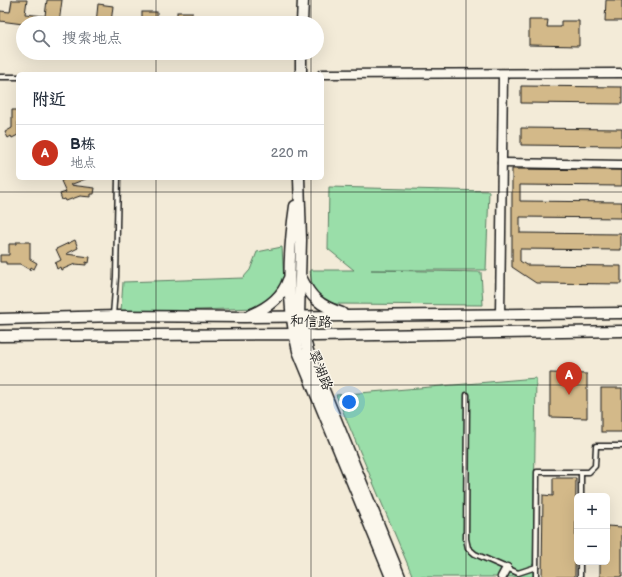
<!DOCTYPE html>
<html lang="zh">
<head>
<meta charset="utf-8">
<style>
  body { margin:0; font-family:"Balsamiq Sans","LXGW WenKai TC",sans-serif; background:#f2f2f3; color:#1f2937 }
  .controls { position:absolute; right:12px; bottom:12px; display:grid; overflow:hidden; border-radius:6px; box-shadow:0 4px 16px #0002 }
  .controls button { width:36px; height:36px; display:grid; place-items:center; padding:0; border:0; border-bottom:1px solid #e0e1e3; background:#fff; color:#1f2937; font:20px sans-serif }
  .you { position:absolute; left:349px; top:402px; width:14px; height:14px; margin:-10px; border:3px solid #fff; border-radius:50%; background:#1a73e8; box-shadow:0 0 0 6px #1a73e833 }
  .badge { display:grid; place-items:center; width:26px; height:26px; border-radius:50%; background:#c8321e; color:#fff; font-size:13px; font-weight:700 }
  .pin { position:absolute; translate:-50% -33px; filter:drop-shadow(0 1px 2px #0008) }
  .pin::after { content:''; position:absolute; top:21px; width:14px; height:12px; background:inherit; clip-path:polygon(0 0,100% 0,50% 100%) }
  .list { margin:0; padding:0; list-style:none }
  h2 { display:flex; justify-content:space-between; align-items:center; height:52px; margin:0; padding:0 16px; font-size:17px }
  h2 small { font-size:13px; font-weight:400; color:#747a83 }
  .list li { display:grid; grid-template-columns:26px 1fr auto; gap:12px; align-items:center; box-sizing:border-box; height:56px; padding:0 16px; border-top:1px solid #e0e1e3 }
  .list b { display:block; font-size:15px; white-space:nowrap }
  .list p { margin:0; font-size:13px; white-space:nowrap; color:#747a83 }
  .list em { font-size:13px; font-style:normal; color:#747a83 }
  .icon { flex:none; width:22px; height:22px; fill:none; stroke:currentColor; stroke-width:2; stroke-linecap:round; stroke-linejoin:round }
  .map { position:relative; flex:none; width:622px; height:577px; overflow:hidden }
  .search { position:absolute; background:#fff; box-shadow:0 4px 16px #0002; left:16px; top:16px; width:308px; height:44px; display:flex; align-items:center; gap:10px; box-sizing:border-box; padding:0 14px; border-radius:22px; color:#747a83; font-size:15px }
  .panel { position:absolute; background:#fff; box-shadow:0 4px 16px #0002; left:16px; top:72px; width:308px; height:108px; border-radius:6px }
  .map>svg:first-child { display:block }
</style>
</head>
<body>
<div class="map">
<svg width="622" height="577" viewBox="0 0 622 577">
  <rect width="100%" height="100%" fill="#f3ebd8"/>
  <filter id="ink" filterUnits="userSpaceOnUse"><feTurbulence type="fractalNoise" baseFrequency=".025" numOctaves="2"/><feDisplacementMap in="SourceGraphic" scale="8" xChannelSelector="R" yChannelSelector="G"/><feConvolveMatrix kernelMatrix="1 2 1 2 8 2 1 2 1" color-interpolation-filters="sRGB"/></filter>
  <g filter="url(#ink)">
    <!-- green -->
    <g fill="#9adea9" stroke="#5b7d62">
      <path d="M329 187 489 191 486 270H371L481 272 483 305 334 304C315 295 312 291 310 270H354L328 249Z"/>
      <polygon points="282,247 284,282 279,292 257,308 169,311 121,311 123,282 243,278 250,270 257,252"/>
      <polygon points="536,378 533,577 413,577 336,395"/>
    </g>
    <!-- building -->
    <g fill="#d3b989" stroke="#1c1c1c">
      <polygon points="12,0 27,0 25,14 45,16 47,0 62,0 59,23 23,24 0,21 0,11 10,12"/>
      <polygon points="606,0 622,0 622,21 605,21"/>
      <polygon points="98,4 113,6 111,23 96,23"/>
      <rect x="142" y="12" width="15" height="11"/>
      <rect x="177" y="12" width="15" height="11"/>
      <polygon points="529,20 548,20 547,27 561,27 561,21 579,21 579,46 529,45"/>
      <polygon points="521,86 622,87 622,104 521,103"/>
      <polygon points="12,110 18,110 18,135 12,138 11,136 8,138 5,132 12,128"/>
      <polygon points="521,128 622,129 622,146 521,145"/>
      <polygon points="512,169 622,170 622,186 520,185 520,201 622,202 622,218 520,217 520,233 621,234 621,250 520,249 520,261 526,265 621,266 621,284 536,283 512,267"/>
      <polygon points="68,178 88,178 70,185 95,188 94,194 91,194 91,197 80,196 66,201 65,199 62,200 60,194 66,192 61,181"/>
      <polygon points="75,240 78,248 66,254 90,257 89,263 86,262 86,265 75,264 61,270 60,267 57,269 55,263 61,260 56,249"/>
      <polygon points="16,242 30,242 30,259 37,263 34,269 31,267 30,270 20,264 6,264 6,262 0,262 0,255 9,255 9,244 16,244"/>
      <polygon points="550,373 587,374 587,418 550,417"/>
      <rect x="601" y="388" width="21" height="44"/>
      <polygon points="553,478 576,478 575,577 542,577 543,495 553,496"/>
      <polygon points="607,526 622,527 622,577 600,577 600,562 607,562"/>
    </g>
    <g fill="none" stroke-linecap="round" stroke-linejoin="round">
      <!-- service casing -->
      <g stroke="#1c1c1c" stroke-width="7">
        <g id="service">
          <polyline points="0,77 18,77"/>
          <polyline points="113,315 116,277 118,178"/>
          <polyline points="467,395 466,539 468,548 475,554 518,573 536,567"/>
          <polyline points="581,496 581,473"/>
          <polyline points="536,577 537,472 589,472 595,466 596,446 622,446"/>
          <polyline points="580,577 580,562"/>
        </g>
      </g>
      <!-- minor casing -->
      <g stroke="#1c1c1c" stroke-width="11">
        <g id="minor">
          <polyline points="322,74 622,73"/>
          <polyline points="502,163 622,165"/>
          <polyline points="500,314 503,74"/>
          <polyline points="502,577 507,568"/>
        </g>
      </g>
      <!-- tertiary casing -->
      <g stroke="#1c1c1c" stroke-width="13">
        <g id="tertiary">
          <polyline points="302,23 303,0"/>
          <polyline points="301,74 301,53"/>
          <polyline points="299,178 301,240 299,317 308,351 400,577"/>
          <path d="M295 206C288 254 286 304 298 351L391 577"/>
          <path d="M301 277C311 298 320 306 342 313"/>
          <path d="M250 315C267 308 282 298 288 280"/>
          <polyline points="0,319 117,316 245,317 622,313"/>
          <polyline points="0,336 303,334 315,336 622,331"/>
        </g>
      </g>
      <!-- service -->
      <use href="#service" stroke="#fbf7ec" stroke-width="4"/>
      <!-- minor -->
      <use href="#minor" stroke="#fbf7ec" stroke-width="8"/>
      <!-- tertiary -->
      <use href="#tertiary" stroke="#fbf7ec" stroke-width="10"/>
    </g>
  </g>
  <!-- grid -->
  <path fill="none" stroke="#1c1c1c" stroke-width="1" stroke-opacity="0.55" d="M156 0V23M311 0V23M466 0V577M156 53V74M311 53V74M156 178V577M311 178V577M0 192H622M0 385H622"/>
  <g text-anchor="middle" stroke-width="3" stroke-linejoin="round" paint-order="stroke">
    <!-- street labels -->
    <g font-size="14" fill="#1c1c1c" stroke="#fbf7ec">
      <text transform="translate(311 321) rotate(2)" y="5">和信路</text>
      <text transform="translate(321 370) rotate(68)" y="5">翠湖路</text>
    </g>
  </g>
</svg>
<div class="controls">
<button>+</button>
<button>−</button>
</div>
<div class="you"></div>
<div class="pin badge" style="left:569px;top:395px">A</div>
<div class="search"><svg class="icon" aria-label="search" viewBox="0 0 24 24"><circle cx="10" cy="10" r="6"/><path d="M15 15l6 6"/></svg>搜索地点</div>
<section class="panel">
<h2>附近<small></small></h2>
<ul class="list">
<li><span class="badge">A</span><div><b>B栋</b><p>地点</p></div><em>220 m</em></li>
</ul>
</section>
</div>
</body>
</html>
